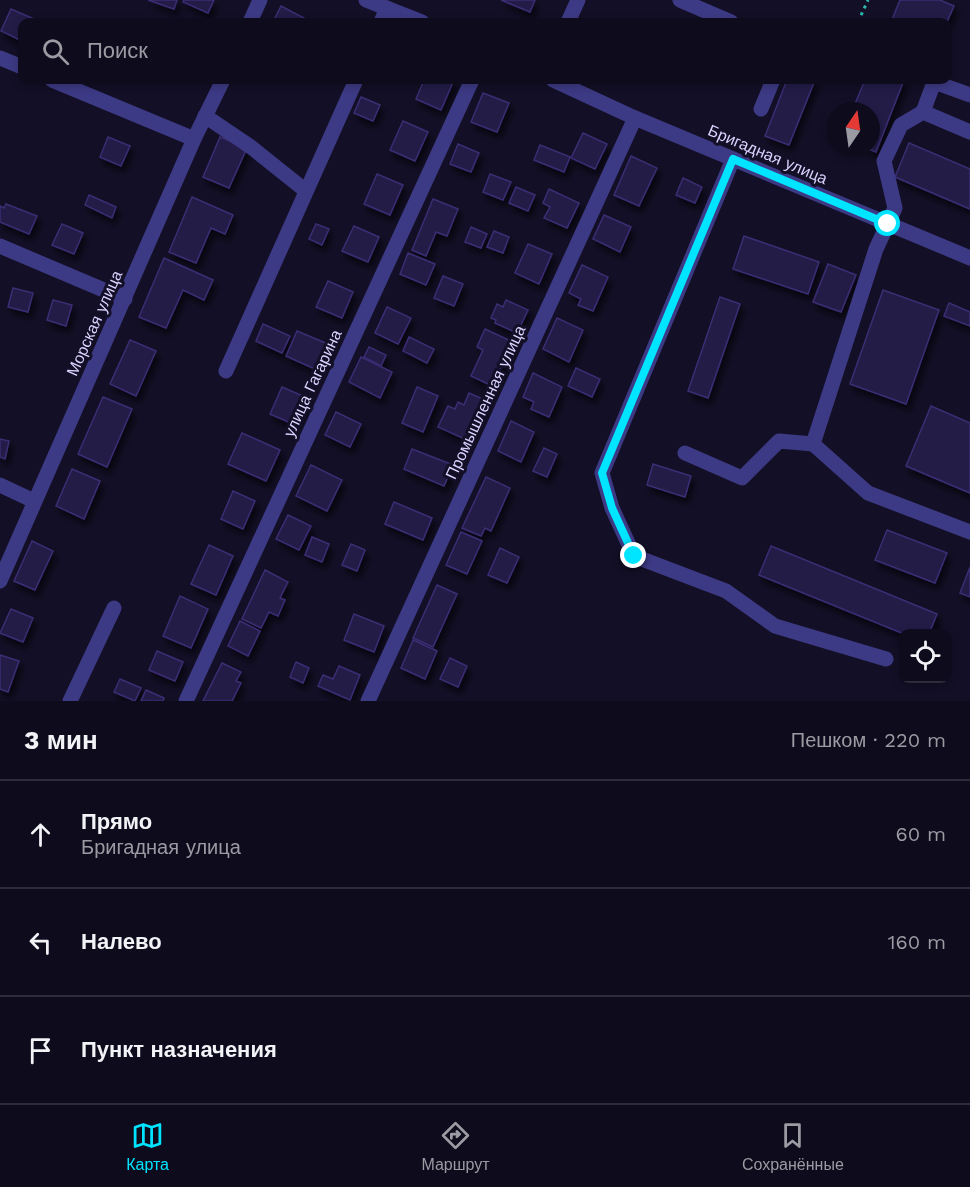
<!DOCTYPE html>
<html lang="ru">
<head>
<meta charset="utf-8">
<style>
  body { margin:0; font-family:"Work Sans",sans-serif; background:#1c1929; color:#f1f3f6 }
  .controls { position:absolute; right:18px; bottom:18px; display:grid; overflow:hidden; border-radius:12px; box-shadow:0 3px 9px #0003 }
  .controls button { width:54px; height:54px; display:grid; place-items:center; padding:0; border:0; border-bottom:2px solid #2e2b3b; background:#0e0b1c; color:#f1f3f6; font:30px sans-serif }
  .compass { position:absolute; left:826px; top:102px; width:54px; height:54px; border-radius:50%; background:#0e0b1c; box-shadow:0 3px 9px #0003; rotate:13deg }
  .stop { position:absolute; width:18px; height:18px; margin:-14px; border:4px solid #00e5ff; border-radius:50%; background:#fff }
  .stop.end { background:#00e5ff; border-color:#fff; box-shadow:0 2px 6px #0008 }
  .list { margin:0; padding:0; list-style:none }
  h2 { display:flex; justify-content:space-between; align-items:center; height:78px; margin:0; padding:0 24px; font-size:26px }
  h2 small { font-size:20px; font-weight:400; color:#9b9ba3 }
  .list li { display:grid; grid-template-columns:39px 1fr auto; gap:18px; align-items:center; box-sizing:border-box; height:108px; padding:0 24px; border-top:2px solid #2e2b3b }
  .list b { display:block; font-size:22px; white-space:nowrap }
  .list p { margin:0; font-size:20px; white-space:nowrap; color:#9b9ba3 }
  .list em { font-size:20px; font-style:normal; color:#9b9ba3 }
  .icon { flex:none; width:33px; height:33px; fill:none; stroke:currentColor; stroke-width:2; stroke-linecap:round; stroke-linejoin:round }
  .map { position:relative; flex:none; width:970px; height:701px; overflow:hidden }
  .search { position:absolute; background:#0e0b1c; box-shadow:0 3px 9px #0003; left:18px; right:18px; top:18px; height:66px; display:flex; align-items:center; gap:15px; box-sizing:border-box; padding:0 21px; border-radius:12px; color:#9b9ba3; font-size:22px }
  .sheet { height:402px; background:#0e0b1c }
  nav { display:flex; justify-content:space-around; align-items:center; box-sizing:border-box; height:84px; border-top:2px solid #2e2b3b; background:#0e0b1c; font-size:16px; color:#9b9ba3 }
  nav a { display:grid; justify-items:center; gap:3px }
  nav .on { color:#00e5ff }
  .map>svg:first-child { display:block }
</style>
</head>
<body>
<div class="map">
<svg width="970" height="701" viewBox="0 0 970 701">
  <defs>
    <filter id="shadow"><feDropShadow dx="3.5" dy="6" stdDeviation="3" flood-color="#0009"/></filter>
  </defs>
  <rect width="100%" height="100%" fill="#130f26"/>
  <!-- building -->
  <g fill="#241b47" stroke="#3b2d73" stroke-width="1.5" filter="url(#shadow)">
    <polygon points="148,0 177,0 174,9"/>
    <polygon points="184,0 214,0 208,13 183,2"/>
    <polygon points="501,0 535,0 530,12"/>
    <polygon points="900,0 940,0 954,6 947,22 891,22"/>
    <polygon points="281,6 304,18 302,22 273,22"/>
    <polygon points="11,9 41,22 22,22 22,41 1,31"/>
    <polygon points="424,80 454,80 441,110 416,99"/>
    <polygon points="787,80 815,80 789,145 765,136"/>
    <polygon points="865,80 904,80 876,152 864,147 871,147 871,111 852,111"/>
    <polygon points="483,93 509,103 497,132 471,122"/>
    <polygon points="361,97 380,105 373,121 354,113"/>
    <polygon points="403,121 428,132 415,161 390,150"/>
    <polygon points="583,133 607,144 595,169 571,158"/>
    <polygon points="108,137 130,146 121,166 100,157"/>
    <polygon points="220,137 247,148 229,188 203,177"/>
    <polygon points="909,143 970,169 970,209 895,177"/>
    <polygon points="458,144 479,153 471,172 450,164"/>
    <polygon points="540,145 570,157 564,172 534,160"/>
    <polygon points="631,156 657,168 639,206 614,195"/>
    <polygon points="377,174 403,185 390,215 364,204"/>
    <polygon points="490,174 511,182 503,200 483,192"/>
    <polygon points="683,178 702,187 695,203 676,195"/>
    <polygon points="516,187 535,195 528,211 509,203"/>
    <polygon points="549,189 579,203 567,228 544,218 550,207 543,203"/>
    <polygon points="89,195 116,207 112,218 85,205"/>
    <polygon points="192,197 233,215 225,234 211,228 196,263 169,252"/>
    <polygon points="433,199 458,209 447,236 436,232 426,256 412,250"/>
    <polygon points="6,204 37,216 29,234 0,222 0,206 4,208"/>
    <polygon points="604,215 631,227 620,252 593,239"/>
    <polygon points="62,224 83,233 74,254 52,245"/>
    <polygon points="316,224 329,229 322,245 309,239"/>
    <polygon points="354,226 379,237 368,262 342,251"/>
    <polygon points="471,227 487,234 481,248 465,242"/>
    <polygon points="494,231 509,237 503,253 487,247"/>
    <polygon points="744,236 819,262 808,294 733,269"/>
    <polygon points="528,244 552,254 539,284 515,273"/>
    <polygon points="408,253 435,264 426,285 400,274"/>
    <polygon points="164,258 213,280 204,300 183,290 166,328 139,317"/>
    <polygon points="828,264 856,275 841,312 813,302"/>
    <polygon points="582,265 608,277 593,311 578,305 581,299 569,293"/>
    <polygon points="443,276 463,284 454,306 434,298"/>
    <polygon points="328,281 353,292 342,318 316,307"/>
    <polygon points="13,288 33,293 28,312 8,307"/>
    <polygon points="883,290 939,310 906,404 850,384"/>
    <polygon points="720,297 740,304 708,398 688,391"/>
    <polygon points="53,300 72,305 66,326 47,320"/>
    <polygon points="506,300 528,310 517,333 495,323 496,320 491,318 497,304 503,307"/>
    <polygon points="949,303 970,312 970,326 944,316"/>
    <polygon points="387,307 411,318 398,344 375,333"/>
    <polygon points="557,318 583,330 569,362 543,349"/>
    <polygon points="263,324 290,336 282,353 256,341"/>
    <polygon points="485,329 513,342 492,386 471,376 483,350 477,347"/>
    <polygon points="297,331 328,344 317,370 286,356"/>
    <polygon points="409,337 434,349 427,363 403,351"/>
    <polygon points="130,340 156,351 136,396 110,384"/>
    <polygon points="369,347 386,355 381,366 364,357"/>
    <polygon points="361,357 392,372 380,398 349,382"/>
    <polygon points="576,368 600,379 592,397 568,386"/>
    <polygon points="533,373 562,387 549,417 531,409 534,402 523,397"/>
    <polygon points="282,387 305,397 293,424 270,414"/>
    <polygon points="417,387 438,396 423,432 402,423"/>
    <polygon points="469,393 485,400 467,440 438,427 448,406 455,409 458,402 464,405"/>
    <polygon points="103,397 132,409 107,467 78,454"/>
    <polygon points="931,406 970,423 970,493 906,466"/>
    <polygon points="336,412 361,424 350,447 325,435"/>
    <polygon points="511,421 534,432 521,462 498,451"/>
    <polygon points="242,433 280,450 266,481 228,464"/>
    <polygon points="0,439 9,441 5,459 0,457"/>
    <polygon points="544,448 557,454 547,477 533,471"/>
    <polygon points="412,449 453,465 444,486 404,469"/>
    <polygon points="653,464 691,476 685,497 647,485"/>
    <polygon points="311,465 342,480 327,511 296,496"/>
    <polygon points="72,469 100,481 84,519 56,506"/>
    <polygon points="486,477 510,488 491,531 485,528 481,536 462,528"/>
    <polygon points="233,491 255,501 243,529 221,519"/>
    <polygon points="394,502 432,518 423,540 385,524"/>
    <polygon points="288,515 311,526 299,550 276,539"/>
    <polygon points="887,530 947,553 935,583 875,560"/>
    <polygon points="461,532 482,541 467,574 446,565"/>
    <polygon points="312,537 329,544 322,562 305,555"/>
    <polygon points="32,541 53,551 35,590 14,581"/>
    <polygon points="351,544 365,550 357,571 342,565"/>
    <polygon points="209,545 233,556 216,595 191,584"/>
    <polygon points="771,546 937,614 929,634 904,634 759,575"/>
    <polygon points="500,548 519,557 507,583 488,575"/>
    <polygon points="970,567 970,597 960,593"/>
    <polygon points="265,570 288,582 280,598 285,600 278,616 269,612 261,628 242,619"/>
    <polygon points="437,585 457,594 433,647 413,638"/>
    <polygon points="180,596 208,609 191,648 163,636"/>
    <polygon points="11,609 33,618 23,642 0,633"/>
    <polygon points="354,614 384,626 374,652 344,640"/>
    <polygon points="240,621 260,631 248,656 228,646"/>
    <polygon points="413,640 437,651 425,679 401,668"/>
    <polygon points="157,651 183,662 175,681 149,670"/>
    <polygon points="0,655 19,661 8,692 0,689"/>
    <polygon points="450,658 467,666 458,687 440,679"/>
    <polygon points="296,662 309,668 303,683 290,677"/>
    <polygon points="222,663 241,672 236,681 241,683 232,701 203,701"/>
    <polygon points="339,666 360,675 350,700 318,686 323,675 333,679"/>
    <polygon points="120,679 141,688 135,701 114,692"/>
    <polygon points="146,690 164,698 163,701 141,701"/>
  </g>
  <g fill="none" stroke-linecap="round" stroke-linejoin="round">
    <!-- path -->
    <polyline stroke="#2fb8b0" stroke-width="3" stroke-dasharray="3 4.5" stroke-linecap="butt" points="858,22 868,0"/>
    <!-- minor -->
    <g stroke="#3d3a85" stroke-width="15">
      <polyline points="366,0 422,22"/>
      <polyline points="680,0 731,22"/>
      <polyline points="250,22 260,0"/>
      <polyline points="381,22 387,8"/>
      <polyline points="568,22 578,0"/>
      <polyline points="0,58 22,67"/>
      <polyline points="52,80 194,139"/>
      <polyline points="553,80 635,118 970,258"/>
      <polyline points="761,109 773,80"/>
      <polyline points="923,112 934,82 970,95"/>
      <polyline points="205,116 251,147 306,191"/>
      <polyline points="733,159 602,473 612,508 634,556 726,591 775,626 886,659"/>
      <polyline points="0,246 125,299"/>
      <polyline points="226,371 356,80"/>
      <polyline points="813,444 868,493 970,532"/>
      <polyline points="685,453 742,478 779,441 813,444 876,249 895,208 884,161 901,125 923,112 970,132"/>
      <polyline points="0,485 34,501"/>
      <polyline points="0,581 194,139 223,80"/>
      <polyline points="70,701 114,608"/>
      <polyline points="186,701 472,80"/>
      <polyline points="368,701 635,118"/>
    </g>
  </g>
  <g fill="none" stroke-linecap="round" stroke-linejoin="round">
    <!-- route -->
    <polyline stroke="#00e5ff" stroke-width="8" points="634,556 612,508 602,473 733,159 888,224"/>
  </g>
  <g text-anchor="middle" stroke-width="6" stroke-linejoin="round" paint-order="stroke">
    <!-- street labels -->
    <g font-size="16" fill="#d9d4ff" stroke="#130f26">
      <text transform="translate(768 154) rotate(23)" y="6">Бригадная улица</text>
      <text transform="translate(94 323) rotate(-66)" y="6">Морская улица</text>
      <text transform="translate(312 383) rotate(-65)" y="6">улица Гагарина</text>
      <text transform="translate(485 402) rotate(-65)" y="6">Промышленная улица</text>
    </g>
  </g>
</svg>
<div class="controls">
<button><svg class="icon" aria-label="locate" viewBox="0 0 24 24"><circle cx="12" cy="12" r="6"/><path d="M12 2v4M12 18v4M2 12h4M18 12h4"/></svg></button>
</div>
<svg class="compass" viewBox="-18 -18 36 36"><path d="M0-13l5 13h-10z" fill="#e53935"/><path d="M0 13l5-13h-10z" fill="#9b9ba3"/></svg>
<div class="stop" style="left:888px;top:224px"></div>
<div class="stop end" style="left:634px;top:556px"></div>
<div class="search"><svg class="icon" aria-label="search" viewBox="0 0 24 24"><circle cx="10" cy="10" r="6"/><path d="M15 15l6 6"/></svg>Поиск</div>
</div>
<section class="sheet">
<h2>3 мин<small>Пешком · 220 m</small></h2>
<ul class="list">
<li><svg class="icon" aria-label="ahead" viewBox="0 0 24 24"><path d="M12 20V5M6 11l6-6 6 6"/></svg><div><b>Прямо</b><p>Бригадная улица</p></div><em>60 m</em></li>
<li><svg class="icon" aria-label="left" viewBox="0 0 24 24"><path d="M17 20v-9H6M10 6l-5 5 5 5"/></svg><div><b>Налево</b></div><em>160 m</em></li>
<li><svg class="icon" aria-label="arrive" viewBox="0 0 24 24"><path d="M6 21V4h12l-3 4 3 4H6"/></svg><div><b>Пункт назначения</b></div></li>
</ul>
</section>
<nav>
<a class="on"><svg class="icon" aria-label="map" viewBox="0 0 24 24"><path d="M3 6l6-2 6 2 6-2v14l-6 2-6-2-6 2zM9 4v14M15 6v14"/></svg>Карта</a>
<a><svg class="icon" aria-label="directions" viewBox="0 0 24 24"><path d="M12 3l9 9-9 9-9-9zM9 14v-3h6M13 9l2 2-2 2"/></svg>Маршрут</a>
<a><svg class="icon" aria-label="saved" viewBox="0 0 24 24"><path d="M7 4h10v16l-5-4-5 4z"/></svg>Сохранённые</a>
</nav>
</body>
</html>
